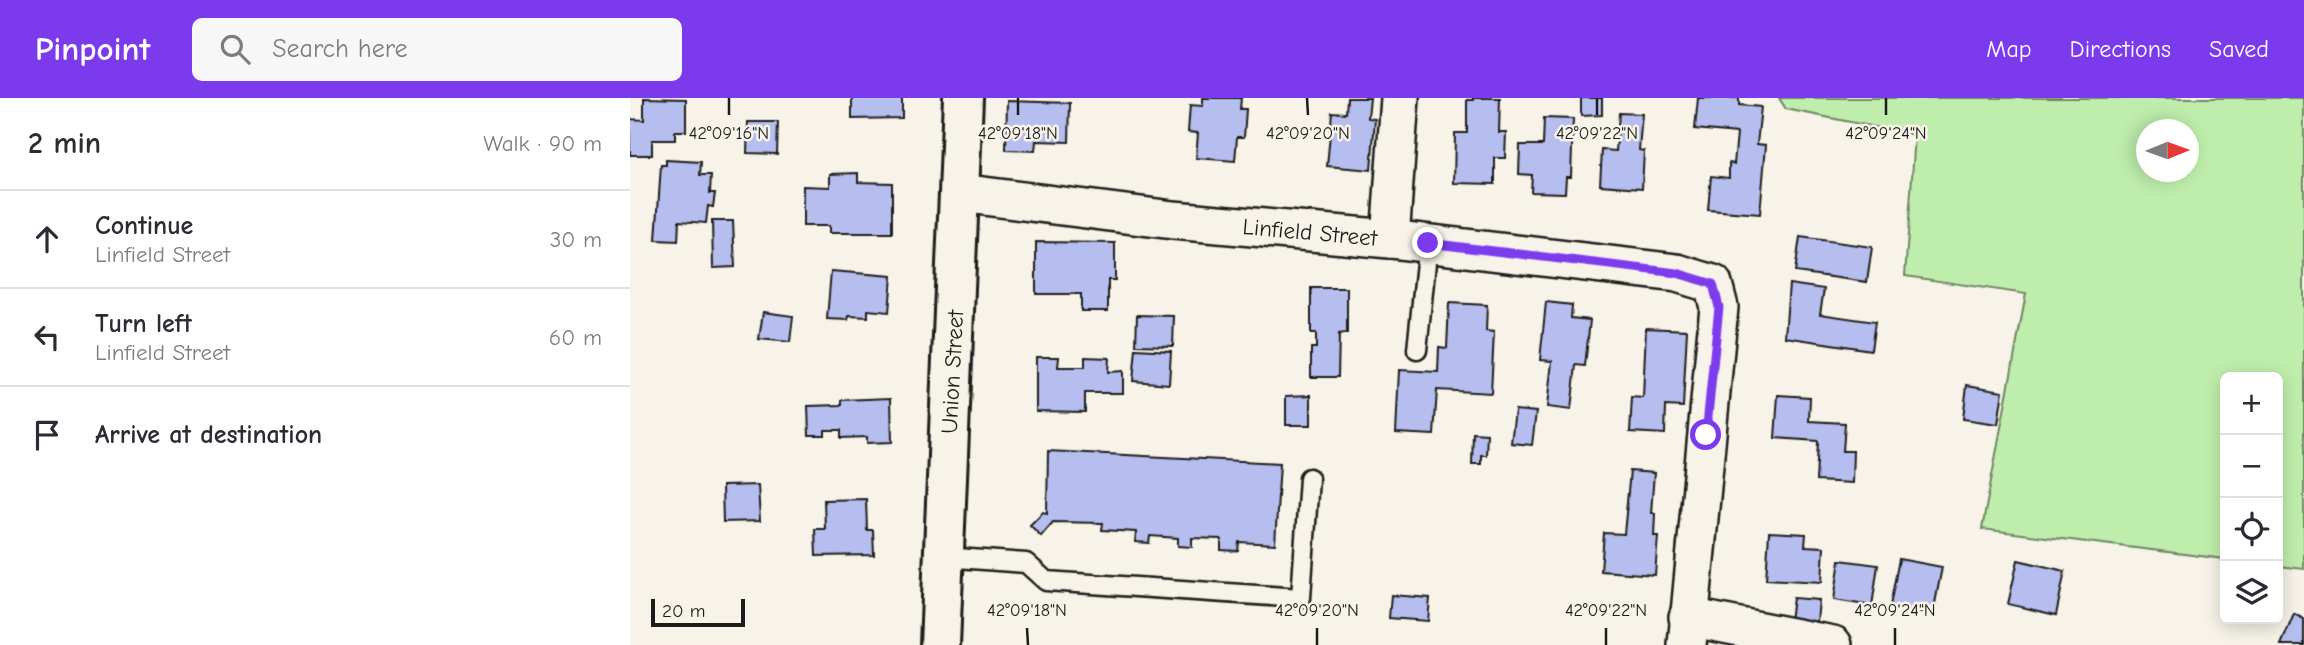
<!DOCTYPE html>
<html lang="en">
<head>
<meta charset="utf-8">
<style>
  body { margin:0; font-family:"Comic Neue",sans-serif; background:#f7f7f7; color:#2b2b33 }
  .controls { position:absolute; right:21px; bottom:21px; display:grid; overflow:hidden; border-radius:10px; box-shadow:0 4px 18px #0003 }
  .controls button { width:63px; height:63px; display:grid; place-items:center; padding:0; border:0; border-bottom:2px solid #e1e1e2; background:#fff; color:#2b2b33; font:35px sans-serif }
  .compass { position:absolute; left:1506px; top:21px; width:63px; height:63px; border-radius:50%; background:#fff; box-shadow:0 4px 18px #0003; rotate:89deg }
  .scale { position:absolute; left:21px; bottom:18px; width:94px; box-sizing:border-box; padding-left:7px; border:4px solid #1c1c1c; border-top:0; font-size:19px; line-height:24px; white-space:nowrap; color:#1c1c1c; -webkit-text-stroke:5px #f7f3e8; paint-order:stroke }
  .stop { position:absolute; width:21px; height:21px; margin:-16px; border:5px solid #7c3aed; border-radius:50%; background:#fff }
  .stop.end { background:#7c3aed; border-color:#fff; box-shadow:0 2px 7px #0008 }
  .list { margin:0; padding:0; list-style:none }
  h2 { display:flex; justify-content:space-between; align-items:center; height:91px; margin:0; padding:0 28px; font-size:30px }
  h2 small { font-size:23px; font-weight:400; color:#7c7c81 }
  .list li { display:grid; grid-template-columns:46px 1fr auto; gap:21px; align-items:center; box-sizing:border-box; height:98px; padding:0 28px; border-top:2px solid #e1e1e2 }
  .list b { display:block; font-size:26px; white-space:nowrap }
  .list p { margin:0; font-size:23px; white-space:nowrap; color:#7c7c81 }
  .list em { font-size:23px; font-style:normal; color:#7c7c81 }
  .icon { flex:none; width:38px; height:38px; fill:none; stroke:currentColor; stroke-width:2; stroke-linecap:round; stroke-linejoin:round }
  .map { position:relative; flex:none; width:1674px; height:547px; overflow:hidden }
  header { display:flex; align-items:center; gap:42px; box-sizing:border-box; height:98px; padding:0 35px; background:#7c3aed; color:#fff }
  header strong { font-size:33px }
  nav { display:flex; gap:38px; margin-inline-start:auto; font-size:24px }
  .search { width:490px; height:63px; background:#f7f7f7; display:flex; align-items:center; gap:18px; box-sizing:border-box; padding:0 24px; border-radius:10px; color:#7c7c81; font-size:26px }
  main { display:flex }
  aside { flex:1; background:#fff }
  .map>svg:first-child { display:block }
</style>
</head>
<body>
<header>
<strong>Pinpoint</strong>
<div class="search"><svg class="icon" aria-label="search" viewBox="0 0 24 24"><circle cx="10" cy="10" r="6"/><path d="M15 15l6 6"/></svg>Search here</div>
<nav><a>Map</a><a>Directions</a><a>Saved</a></nav>
</header>
<main>
<aside>
<h2>2 min<small>Walk · 90 m</small></h2>
<ul class="list">
<li><svg class="icon" aria-label="ahead" viewBox="0 0 24 24"><path d="M12 20V5M6 11l6-6 6 6"/></svg><div><b>Continue</b><p>Linfield Street</p></div><em>30 m</em></li>
<li><svg class="icon" aria-label="left" viewBox="0 0 24 24"><path d="M17 20v-9H6M10 6l-5 5 5 5"/></svg><div><b>Turn left</b><p>Linfield Street</p></div><em>60 m</em></li>
<li><svg class="icon" aria-label="arrive" viewBox="0 0 24 24"><path d="M6 21V4h12l-3 4 3 4H6"/></svg><div><b>Arrive at destination</b></div></li>
</ul>
</aside>
<div class="map">
<svg width="1674" height="547" viewBox="0 0 1674 547">
  <rect width="100%" height="100%" fill="#f7f3e8"/>
  <filter id="ink" filterUnits="userSpaceOnUse"><feTurbulence type="fractalNoise" baseFrequency=".0143" numOctaves="2"/><feDisplacementMap in="SourceGraphic" scale="14" xChannelSelector="R" yChannelSelector="G"/><feConvolveMatrix kernelMatrix="1 2 1 2 8 2 1 2 1" color-interpolation-filters="sRGB"/></filter>
  <g filter="url(#ink)">
    <!-- green -->
    <path fill="#bfeeac" stroke="#6e8564" stroke-width="2" fill-rule="evenodd" d="M1149 0H1674V471L1648 468V279H1595V461L1352 431 1396 196 1275 178 1285 37 1156 11ZM1517 32H1559V74H1517Z"/>
    <!-- building -->
    <g fill="#b6beef" stroke="#1c1c1c" stroke-width="2">
      <polygon points="14,0 56,1 56,33 45,33 45,42 22,42 22,57 0,57 0,21 14,22"/>
      <polygon points="222,0 272,0 272,20 222,21"/>
      <polygon points="573,0 611,0 610,11 616,11 614,39 607,39 605,63 566,60 568,35 558,34 560,7 573,8"/>
      <polygon points="717,0 740,0 738,20 745,21 741,72 697,68 702,14 716,15"/>
      <polygon points="843,0 870,0 869,34 876,34 875,60 865,60 865,86 824,85 825,35 837,35 837,2 843,2"/>
      <polygon points="951,0 972,0 972,17 951,18"/>
      <polygon points="1068,0 1109,0 1109,7 1131,9 1127,46 1136,47 1130,116 1078,112 1081,78 1099,80 1099,65 1104,66 1107,35 1065,31"/>
      <polygon points="377,3 440,5 439,44 406,43 405,53 376,52"/>
      <polygon points="989,15 1012,16 1009,52 1014,53 1012,90 970,87 972,52 986,53"/>
      <polygon points="914,20 943,21 941,79 936,79 935,95 901,94 902,77 889,76 890,47 913,47"/>
      <polygon points="118,24 148,24 147,56 117,55"/>
      <polygon points="36,62 71,64 70,77 81,77 80,95 85,95 83,109 78,108 76,125 49,123 48,143 26,142 31,67 36,67"/>
      <polygon points="228,75 228,84 262,85 262,135 199,135 199,128 173,128 173,88 200,89 200,76"/>
      <polygon points="82,123 103,123 105,169 83,170"/>
      <polygon points="1170,139 1242,149 1237,184 1165,174"/>
      <polygon points="406,144 485,145 485,182 478,182 478,213 451,213 451,196 406,196"/>
      <polygon points="201,173 262,178 259,214 238,212 238,219 219,218 218,222 197,221"/>
      <polygon points="1159,186 1194,191 1190,216 1245,224 1241,252 1155,239"/>
      <polygon points="681,190 717,190 717,235 709,236 708,279 681,279 681,250 686,250 686,235 681,235"/>
      <polygon points="916,204 942,207 941,220 960,222 955,268 946,267 941,312 917,309 922,263 910,262"/>
      <polygon points="819,205 857,207 856,233 864,234 861,295 807,292 804,337 766,335 769,272 808,274 809,249 817,250"/>
      <polygon points="133,214 163,218 160,244 129,241"/>
      <polygon points="507,217 544,218 543,248 506,247"/>
      <polygon points="1016,230 1057,232 1053,309 1036,308 1035,336 1000,334 1002,299 1013,300"/>
      <polygon points="506,251 541,253 539,286 503,283"/>
      <polygon points="406,259 429,259 428,269 455,269 455,259 479,260 478,274 493,273 493,295 455,295 455,314 406,313"/>
      <polygon points="1337,287 1373,293 1368,326 1333,321"/>
      <polygon points="681,297 681,327 656,327 656,298"/>
      <polygon points="1148,297 1180,299 1179,323 1215,325 1213,353 1223,353 1222,385 1186,383 1188,343 1145,340"/>
      <polygon points="261,300 262,344 237,345 237,339 211,340 211,332 195,332 195,337 179,337 178,308 212,307 212,302"/>
      <polygon points="885,312 906,314 902,347 881,345"/>
      <polygon points="843,335 857,336 856,357 851,357 851,366 842,366"/>
      <polygon points="418,353 650,365 645,446 609,444 608,453 591,452 591,441 562,440 562,449 548,448 548,440 520,438 519,445 505,444 506,434 472,432 473,425 423,424 411,438 400,427 413,414 417,415"/>
      <polygon points="1000,373 1024,375 1021,415 1025,415 1024,438 1028,438 1025,477 971,473 974,435 994,436"/>
      <polygon points="128,387 130,423 93,424 92,388"/>
      <polygon points="236,401 237,432 243,432 244,457 186,458 185,431 195,431 194,402"/>
      <polygon points="1139,434 1176,436 1175,448 1194,449 1192,484 1136,481"/>
      <polygon points="1269,461 1312,469 1303,516 1260,508"/>
      <polygon points="1210,462 1248,467 1242,508 1204,502"/>
      <polygon points="1388,462 1435,473 1426,517 1378,506"/>
      <polygon points="761,497 800,500 798,523 759,520"/>
      <polygon points="1163,500 1189,502 1187,524 1160,522"/>
      <polygon points="1664,516 1674,521 1674,547 1651,547"/>
    </g>
    <g fill="none" stroke-linecap="round" stroke-linejoin="round">
      <!-- service casing -->
      <g stroke="#1c1c1c" stroke-width="23">
        <g id="service">
          <polyline points="787,252 798,145"/>
          <polyline points="313,459 396,465 416,483 671,500 679,380"/>
        </g>
      </g>
      <!-- minor casing -->
      <g stroke="#1c1c1c" stroke-width="42">
        <g id="minor">
          <polyline points="330,95 543,122 760,141 1047,175 1083,186 1089,209 1057,547"/>
          <polyline points="760,141 770,0"/>
          <polyline points="1058,519 1203,547"/>
        </g>
      </g>
      <!-- secondary casing -->
      <g stroke="#1c1c1c" stroke-width="44">
        <polyline id="secondary" points="310,547 333,0"/>
      </g>
      <!-- service -->
      <use href="#service" stroke="#f7f3e8" stroke-width="18"/>
      <!-- minor -->
      <use href="#minor" stroke="#f7f3e8" stroke-width="37"/>
      <!-- secondary -->
      <use href="#secondary" stroke="#f7f3e8" stroke-width="38"/>
    </g>
  </g>
  <g fill="none" stroke-linecap="round" stroke-linejoin="round" filter="url(#ink)">
    <!-- route -->
    <polyline stroke="#7c3aed" stroke-width="9" points="798,145 1047,175 1083,186 1089,209 1076,337"/>
  </g>
  <!-- ticks -->
  <path fill="none" stroke="#1c1c1c" stroke-width="2.5" d="M99 0V17M388 0V17M677 0 678 17M967 0V17M1256 0V17M397 530 398 547M687 530V547M976 530V547M1265 530V547"/>
  <g text-anchor="middle" stroke-width="5" stroke-linejoin="round" paint-order="stroke">
    <!-- street labels -->
    <g font-size="23" fill="#1c1c1c" stroke="#f7f3e8">
      <text transform="translate(680 134) rotate(5)" y="8">Linfield Street</text>
      <text transform="translate(322 274) rotate(-87)" y="8">Union Street</text>
    </g>
  </g>
  <g font-size="18" text-anchor="middle" fill="#1c1c1c" stroke="#f7f3e8" stroke-width="5" stroke-linejoin="round" paint-order="stroke">
    <text x="99" y="41">42°09'16"N</text>
    <text x="388" y="41">42°09'18"N</text>
    <text x="678" y="41">42°09'20"N</text>
    <text x="967" y="41">42°09'22"N</text>
    <text x="1256" y="41">42°09'24"N</text>
    <text x="397" y="518">42°09'18"N</text>
    <text x="687" y="518">42°09'20"N</text>
    <text x="976" y="518">42°09'22"N</text>
    <text x="1265" y="518">42°09'24"N</text>
  </g>
</svg>
<div class="controls">
<button>+</button>
<button>−</button>
<button><svg class="icon" aria-label="locate" viewBox="0 0 24 24"><circle cx="12" cy="12" r="6"/><path d="M12 2v4M12 18v4M2 12h4M18 12h4"/></svg></button>
<button><svg class="icon" aria-label="layers" viewBox="0 0 24 24"><path d="M12 4l9 5-9 5-9-5zM3 14l9 5 9-5"/></svg></button>
</div>
<svg class="compass" viewBox="-18 -18 36 36"><path d="M0-13l5 13h-10z" fill="#e53935"/><path d="M0 13l5-13h-10z" fill="#7c7c81"/></svg>
<div class="scale">20 m</div>
<div class="stop" style="left:1076px;top:337px"></div>
<div class="stop end" style="left:798px;top:145px"></div>
</div>
</main>
</body>
</html>
